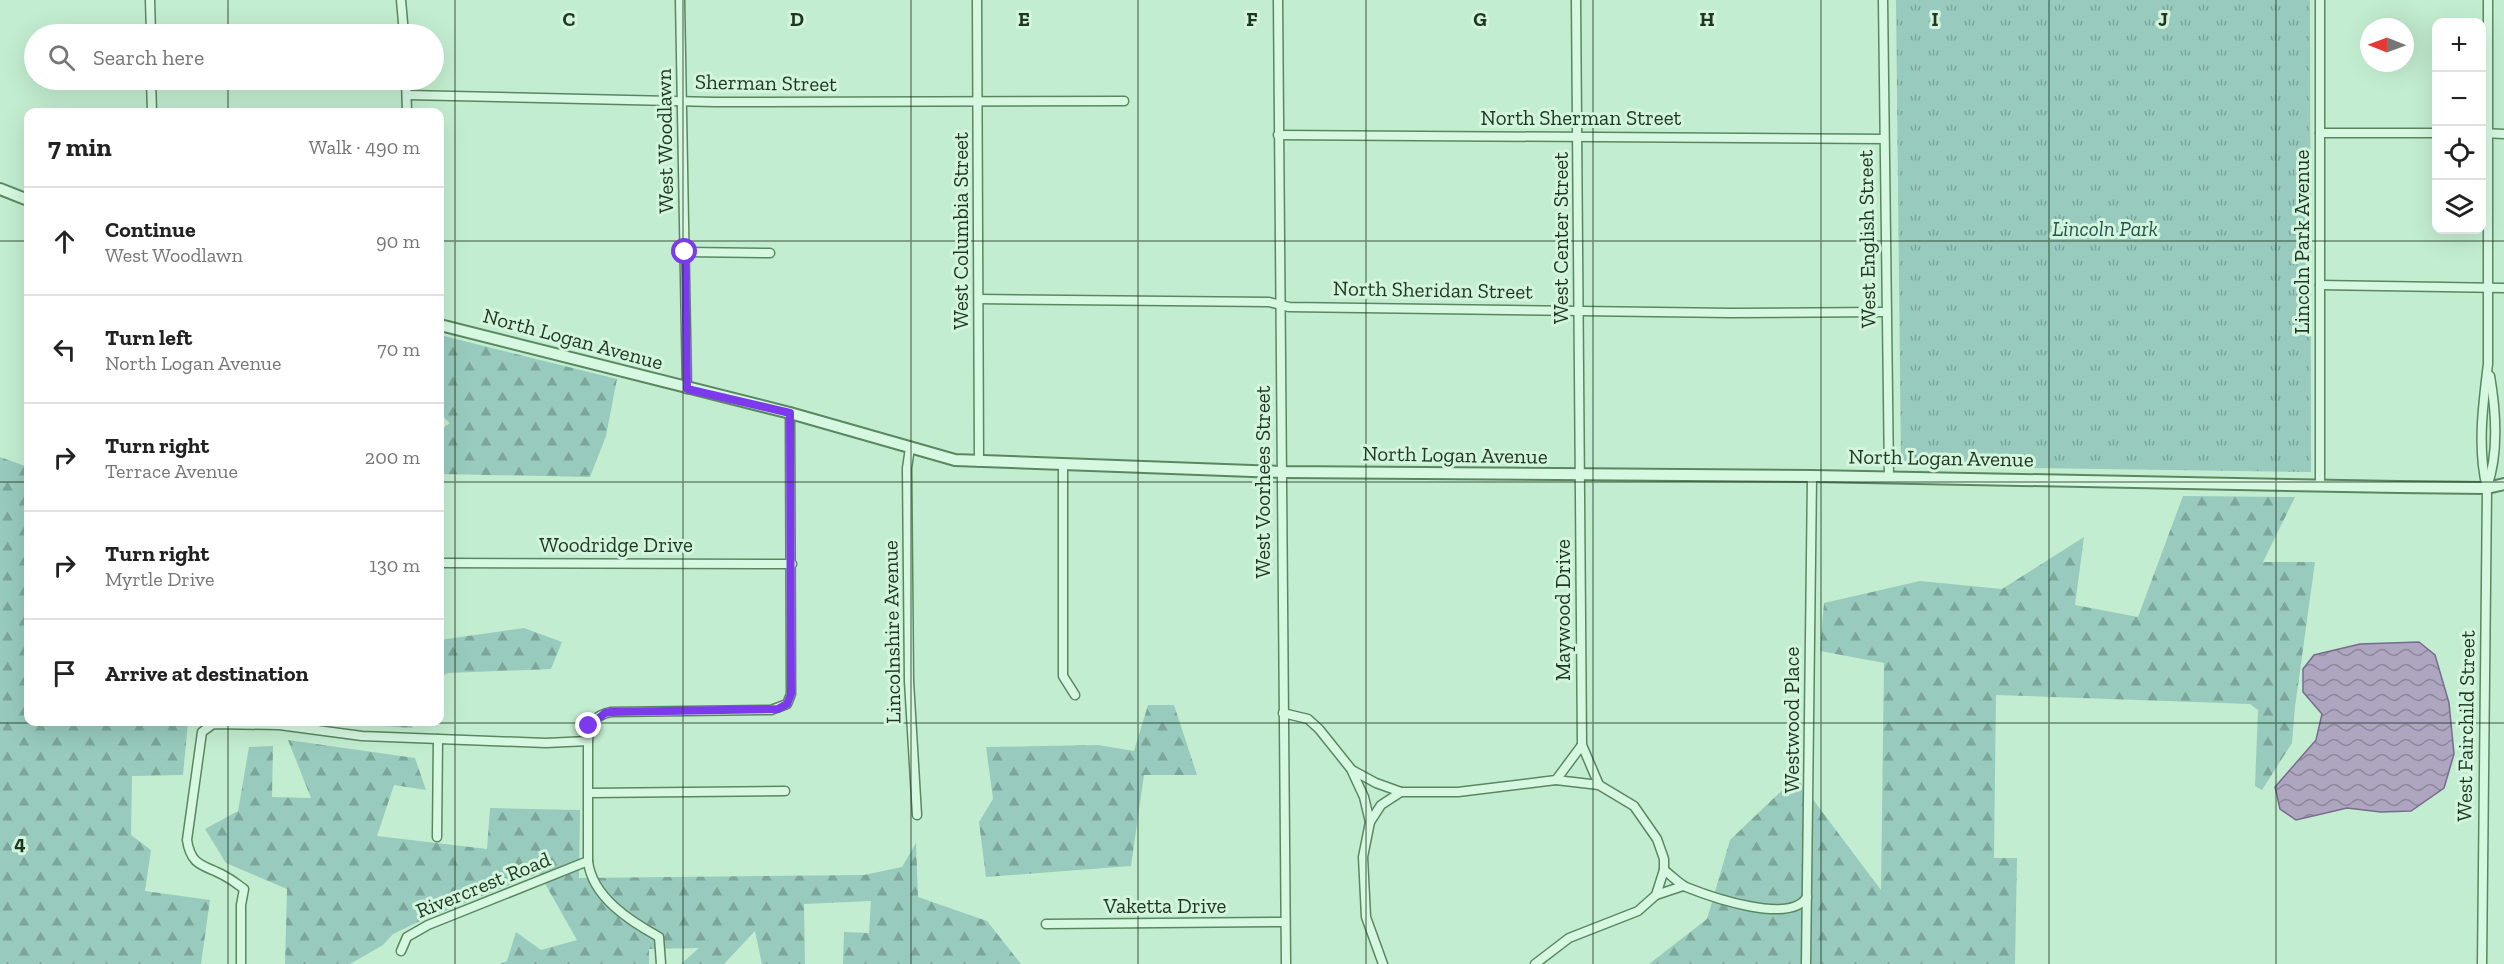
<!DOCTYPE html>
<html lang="en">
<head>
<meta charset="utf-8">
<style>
  body { margin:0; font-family:"Zilla Slab",serif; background:#f6f6f6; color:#222 }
  .controls { position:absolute; right:18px; top:18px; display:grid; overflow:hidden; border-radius:12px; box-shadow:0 6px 24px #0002 }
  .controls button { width:54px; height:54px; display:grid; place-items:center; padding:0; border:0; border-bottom:2px solid #e0e0e0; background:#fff; color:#222; font:30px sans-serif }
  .compass { position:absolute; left:2360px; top:18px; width:54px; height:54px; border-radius:50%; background:#fff; box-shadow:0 6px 24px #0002; rotate:271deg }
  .stop { position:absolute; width:18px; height:18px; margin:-14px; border:4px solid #7c3aed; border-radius:50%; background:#fff }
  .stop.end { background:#7c3aed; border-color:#fff; box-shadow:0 2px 6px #0008 }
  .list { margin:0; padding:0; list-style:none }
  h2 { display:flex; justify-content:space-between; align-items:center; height:78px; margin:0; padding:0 24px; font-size:26px }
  h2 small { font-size:20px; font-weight:400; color:#767676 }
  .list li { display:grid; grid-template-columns:39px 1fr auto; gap:18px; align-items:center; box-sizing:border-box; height:108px; padding:0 24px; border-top:2px solid #e0e0e0 }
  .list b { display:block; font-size:22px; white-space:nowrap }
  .list p { margin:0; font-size:20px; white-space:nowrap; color:#767676 }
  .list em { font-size:20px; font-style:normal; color:#767676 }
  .icon { flex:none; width:33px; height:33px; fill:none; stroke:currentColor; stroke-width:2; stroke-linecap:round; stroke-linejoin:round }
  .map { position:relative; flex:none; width:2504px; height:964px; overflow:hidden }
  .search { position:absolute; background:#fff; box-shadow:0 6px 24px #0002; left:24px; top:24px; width:420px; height:66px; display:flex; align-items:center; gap:15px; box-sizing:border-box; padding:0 21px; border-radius:33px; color:#767676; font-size:22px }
  .panel { position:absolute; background:#fff; box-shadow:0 6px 24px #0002; left:24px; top:108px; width:420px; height:618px; border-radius:12px }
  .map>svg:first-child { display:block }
</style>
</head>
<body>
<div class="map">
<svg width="2504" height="964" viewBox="0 0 2504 964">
  <defs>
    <pattern id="forest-firs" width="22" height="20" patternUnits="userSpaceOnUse" patternTransform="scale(1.5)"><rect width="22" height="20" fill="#98cbbd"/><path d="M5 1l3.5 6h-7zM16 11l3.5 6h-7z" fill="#7ba699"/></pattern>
    <pattern id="park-tufts" width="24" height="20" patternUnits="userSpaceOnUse" patternTransform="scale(1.5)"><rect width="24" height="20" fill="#98cbbd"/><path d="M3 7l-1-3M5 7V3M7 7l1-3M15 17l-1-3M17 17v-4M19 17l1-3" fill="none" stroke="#7ba699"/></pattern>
    <pattern id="water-waves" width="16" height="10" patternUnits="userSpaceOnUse" patternTransform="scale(1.5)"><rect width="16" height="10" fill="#aea5c0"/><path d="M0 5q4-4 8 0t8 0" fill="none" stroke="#8d879c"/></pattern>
  </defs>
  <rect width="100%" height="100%" fill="#c3edd0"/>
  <!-- forest -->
  <g fill="url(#forest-firs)">
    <polygon points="440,335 617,379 606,436 590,477 440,474 440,430 450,423 440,414"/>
    <polygon points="0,457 28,467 28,722 188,722 183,775 132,776 131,835 151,850 145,891 210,900 201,964 0,964"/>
    <polygon points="2183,496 2295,497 2263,562 2315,562 2295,707 2292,743 2262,790 2255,786 2258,710 2250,704 1996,695 1994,858 2017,858 2015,964 1649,964 1707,919 1730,840 1796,777 1881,890 1884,663 1820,651 1824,603 1920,581 2002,589 2084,537 2075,605 2138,617"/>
    <polygon points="524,628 562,642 551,669 448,673 440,677 440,640"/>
    <polygon points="1148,705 1174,705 1197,775 1144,775 1131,866 986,877 979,822 993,799 986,747 1098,745 1134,751"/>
    <polygon points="318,722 409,722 413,728"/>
    <polygon points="288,740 415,758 426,790 394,785 377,836 487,849 490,808 580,810 579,878 864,875 902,867 916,843 918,897 987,921 1021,964 843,964 844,932 869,933 871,901 804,904 805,964 762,964 755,931 724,964 681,964 699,948 649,949 649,964 500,964 507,961 516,932 541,950 577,940 539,873 420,921 393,934 383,945 350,964 285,964 287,889 226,863 205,829 238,811 249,747 273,746 272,797 311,798"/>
  </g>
  <!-- park -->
  <polygon fill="url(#park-tufts)" points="1896,0 2310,0 2311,472 1901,466"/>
  <!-- water -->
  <polygon fill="url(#water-waves)" stroke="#786c8e" stroke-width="1.5" points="2419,642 2435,655 2449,703 2454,754 2444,788 2411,811 2381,812 2347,808 2296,820 2280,809 2275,787 2316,740 2322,714 2303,692 2303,669 2314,655 2360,644"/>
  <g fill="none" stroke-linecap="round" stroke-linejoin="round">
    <!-- minor casing -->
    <g stroke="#5a8761" stroke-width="11">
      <g id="minor">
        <polyline points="150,0 151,34"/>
        <polyline points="401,0 404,34"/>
        <polyline points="680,0 687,389"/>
        <polyline points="977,0 979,462"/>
        <polyline points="1278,0 1286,964"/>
        <polyline points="1883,0 1889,477"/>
        <polyline points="2320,0 2320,485"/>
        <polyline points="151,80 152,112"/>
        <polyline points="406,80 407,112"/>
        <polyline points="407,95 715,102 1124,101"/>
        <polyline points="2320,133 2436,133"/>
        <polyline points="2482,133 2504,134"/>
        <polyline points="1278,135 1884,139"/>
        <polyline points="685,252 770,253"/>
        <polyline points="2320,285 2504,288"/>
        <polyline points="979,299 1269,302 1289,307 1731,313 1886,312"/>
        <polyline points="910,448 907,468 909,681 917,815"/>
        <polyline points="1063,465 1063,676 1075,695"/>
        <path d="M2487 487C2499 453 2496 411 2490 376"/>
        <polyline points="440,563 792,564"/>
        <polyline points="1283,713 1308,719 1319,729 1351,769 1364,797 1370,822 1363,857 1366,917 1383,964"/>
        <polyline points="1352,770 1376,783 1401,792"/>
        <polyline points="1556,780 1599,785"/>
        <polyline points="589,793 785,791"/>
        <polyline points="1370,822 1381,805 1401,792 1458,792 1556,780 1582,745"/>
        <polyline points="437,837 438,739"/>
        <path d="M588 861C592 897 630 921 659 937L661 964"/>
        <path d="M1664 870C1671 875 1678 883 1686 887 1711 897 1790 925 1807 897"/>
        <polyline points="1656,895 1683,886"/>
        <polyline points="1046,924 1284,922"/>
        <polyline points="401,951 407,937 428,925 588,861 588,741"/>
        <path d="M241 964V905L244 889C237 884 231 879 223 875 205 865 191 867 187 840L202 732 213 724 279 725 362 736 546 743 588 741C589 725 594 715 611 712L771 710 787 704 791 694 790 413"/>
        <polyline points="1535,964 1569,938 1638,911 1656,895 1664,870 1664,859 1657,839 1634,806 1599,785 1582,745 1576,0"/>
        <polyline points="1806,964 1812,476"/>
        <path d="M2482 964 2487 488C2477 449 2483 404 2488 364V0"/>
      </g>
    </g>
    <!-- tertiary casing -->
    <g stroke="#5a8761" stroke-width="14">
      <g id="tertiary">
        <polyline points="0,189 28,200"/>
        <polyline points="440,325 790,413 955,460 1281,472 1812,476 2399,487 2487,488 2504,484"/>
      </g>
    </g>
    <!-- minor -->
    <use href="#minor" stroke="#d6f8e1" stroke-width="8"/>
    <!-- tertiary -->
    <use href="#tertiary" stroke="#d6f8e1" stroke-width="10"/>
  </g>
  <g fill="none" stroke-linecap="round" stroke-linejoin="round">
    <!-- route -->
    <polyline stroke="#7c3aed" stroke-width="8" points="589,726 605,713 611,712 778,709 787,704 791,694 790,413 687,389 685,252"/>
  </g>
  <!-- grid -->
  <path fill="none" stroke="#1e3720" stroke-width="1.5" stroke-opacity="0.55" d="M228 0V34M455 0V964M683 0V964M911 0V964M1138 0V964M1366 0V964M1593 0V964M1821 0V964M2049 0V964M2276 0V964M228 80V112M0 241H28M440 241H2504M0 482H28M440 482H2504M228 722V964M0 723H2504"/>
  <g text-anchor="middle" stroke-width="6" stroke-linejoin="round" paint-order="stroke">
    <!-- street labels -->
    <g font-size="21" fill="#1e3720" stroke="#d3f5de">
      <text transform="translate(766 83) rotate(1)" y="7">Sherman Street</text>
      <text x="1581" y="125">North Sherman Street</text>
      <text transform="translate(665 141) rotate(-91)" y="7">West Woodlawn</text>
      <text transform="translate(961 231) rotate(-90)" y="7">West Columbia Street</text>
      <text transform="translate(1561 238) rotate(-90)" y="7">West Center Street</text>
      <text transform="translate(1867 239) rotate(-91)" y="7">West English Street</text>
      <text transform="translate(2302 242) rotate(-90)" y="7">Lincoln Park Avenue</text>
      <text transform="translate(1433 290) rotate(1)" y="7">North Sheridan Street</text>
      <text transform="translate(573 339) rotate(15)" y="7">North Logan Avenue</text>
      <text transform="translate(1455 455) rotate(1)" y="7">North Logan Avenue</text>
      <text transform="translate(1941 458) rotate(1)" y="7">North Logan Avenue</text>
      <text transform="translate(1263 482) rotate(-90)" y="7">West Voorhees Street</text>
      <text x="616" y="552">Woodridge Drive</text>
      <text transform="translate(1563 610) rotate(-90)" y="7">Maywood Drive</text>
      <text transform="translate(892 632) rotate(-91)" y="7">Lincolnshire Avenue</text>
      <text transform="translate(1792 720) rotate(-90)" y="7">Westwood Place</text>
      <text transform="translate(2466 726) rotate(-89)" y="7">West Fairchild Street</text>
      <text transform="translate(483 885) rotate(-22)" y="7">Rivercrest Road</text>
      <text x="1165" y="913">Vaketta Drive</text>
    </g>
    <!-- park labels -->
    <g font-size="21" font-style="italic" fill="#25534d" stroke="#d3f5de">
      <text x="2105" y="236">Lincoln Park</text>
    </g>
  </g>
  <g font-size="20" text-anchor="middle" font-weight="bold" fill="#1e3720" stroke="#d3f5de" stroke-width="6" stroke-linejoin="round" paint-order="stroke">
    <text x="569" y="26">C</text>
    <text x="797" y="26">D</text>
    <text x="1024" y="26">E</text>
    <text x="1252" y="26">F</text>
    <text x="1480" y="26">G</text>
    <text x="1707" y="26">H</text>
    <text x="1935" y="26">I</text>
    <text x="2163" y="26">J</text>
    <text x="20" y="850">4</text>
  </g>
</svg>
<div class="controls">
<button>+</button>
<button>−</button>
<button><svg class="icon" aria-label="locate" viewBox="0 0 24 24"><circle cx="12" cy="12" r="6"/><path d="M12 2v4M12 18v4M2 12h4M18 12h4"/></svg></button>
<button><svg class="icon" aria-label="layers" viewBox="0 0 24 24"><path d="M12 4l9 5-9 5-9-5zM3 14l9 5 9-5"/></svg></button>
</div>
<svg class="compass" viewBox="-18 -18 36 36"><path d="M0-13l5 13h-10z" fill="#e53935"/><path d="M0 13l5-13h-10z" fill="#767676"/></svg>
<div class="stop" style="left:685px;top:252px"></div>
<div class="stop end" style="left:589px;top:726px"></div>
<div class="search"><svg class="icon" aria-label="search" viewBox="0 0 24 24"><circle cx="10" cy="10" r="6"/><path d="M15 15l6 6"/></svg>Search here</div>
<section class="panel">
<h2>7 min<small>Walk · 490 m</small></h2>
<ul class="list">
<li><svg class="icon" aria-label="ahead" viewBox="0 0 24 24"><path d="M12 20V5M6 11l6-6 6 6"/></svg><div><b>Continue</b><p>West Woodlawn</p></div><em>90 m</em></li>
<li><svg class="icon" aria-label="left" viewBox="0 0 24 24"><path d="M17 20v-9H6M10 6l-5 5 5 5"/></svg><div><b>Turn left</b><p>North Logan Avenue</p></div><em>70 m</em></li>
<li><svg class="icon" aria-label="right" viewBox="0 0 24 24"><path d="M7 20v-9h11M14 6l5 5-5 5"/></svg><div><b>Turn right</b><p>Terrace Avenue</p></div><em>200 m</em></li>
<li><svg class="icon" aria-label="right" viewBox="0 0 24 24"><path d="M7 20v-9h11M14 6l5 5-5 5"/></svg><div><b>Turn right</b><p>Myrtle Drive</p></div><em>130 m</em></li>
<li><svg class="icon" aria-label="arrive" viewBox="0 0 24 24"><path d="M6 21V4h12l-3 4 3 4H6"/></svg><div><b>Arrive at destination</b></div></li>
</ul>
</section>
</div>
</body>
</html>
